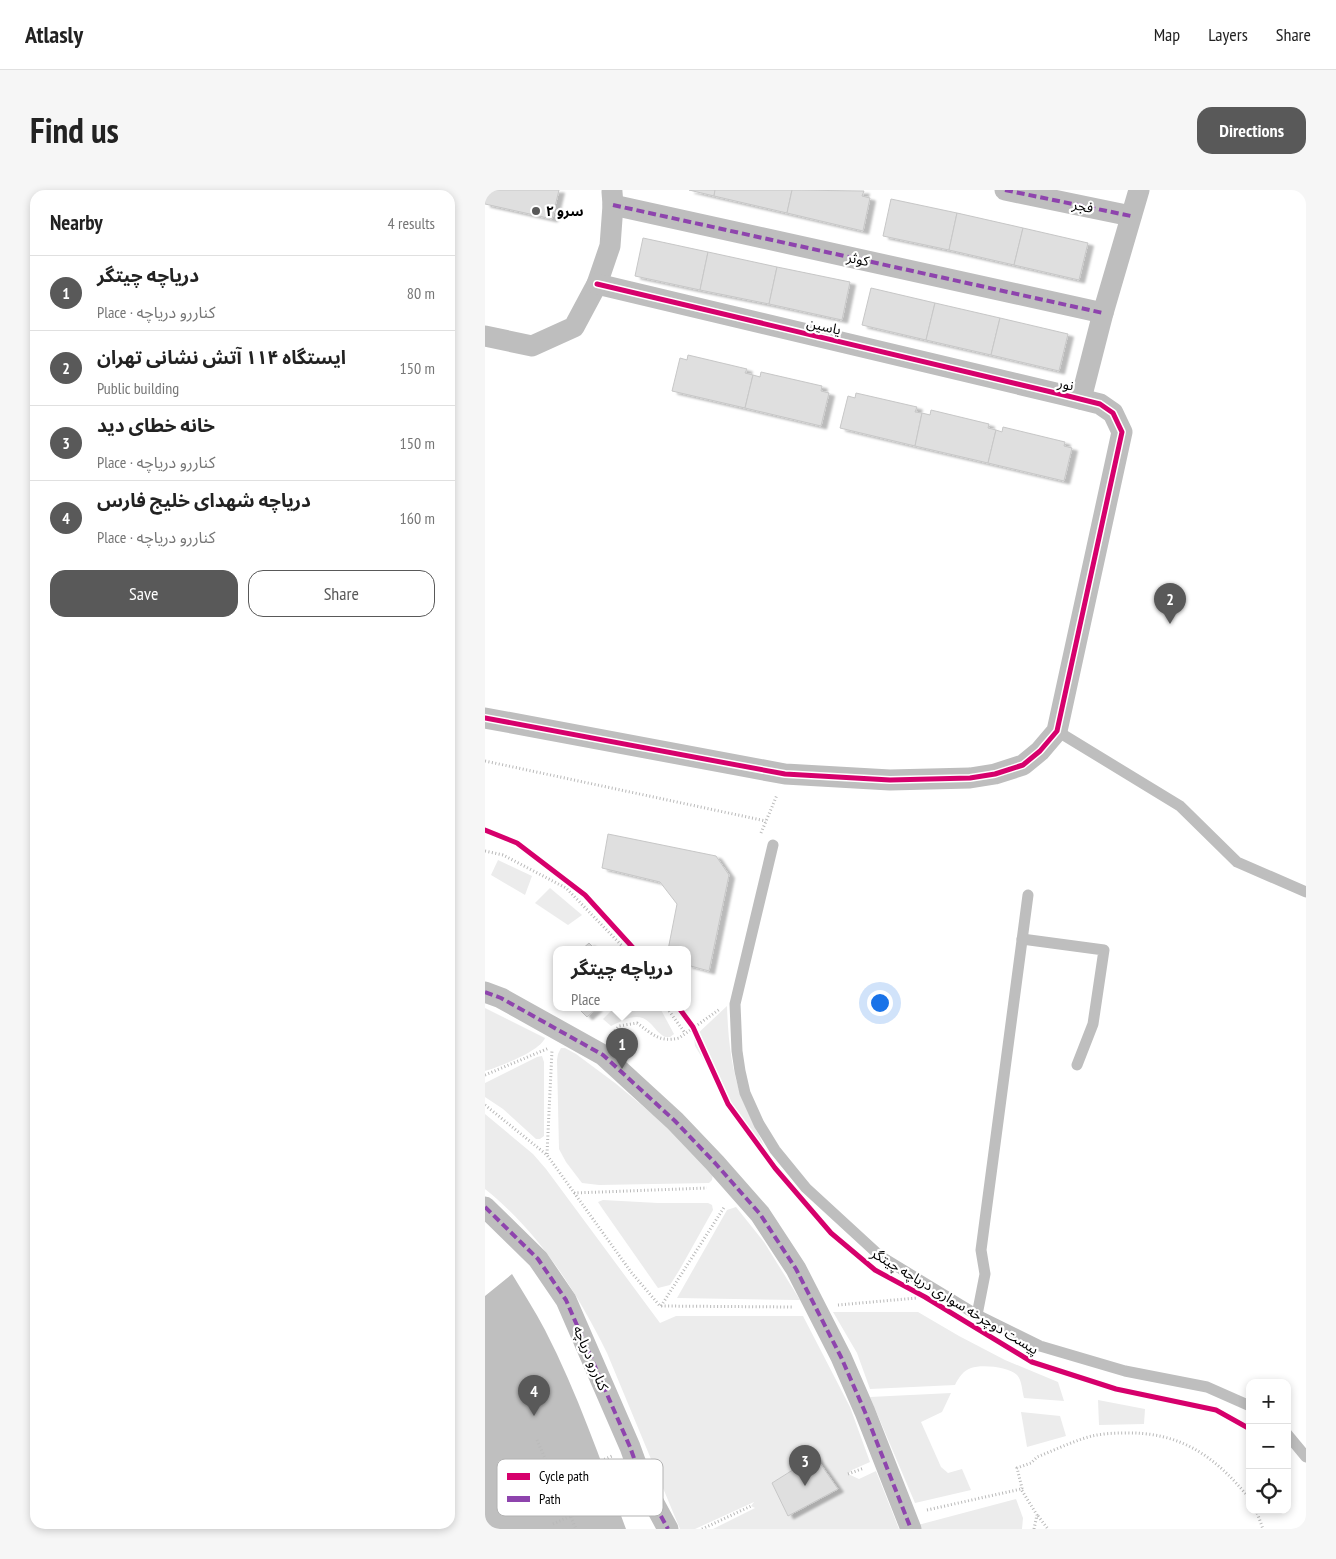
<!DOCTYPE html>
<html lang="en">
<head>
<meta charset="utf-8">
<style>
  body { margin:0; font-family:"PT Sans Narrow","Noto Sans Arabic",sans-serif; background:#f6f6f6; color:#222 }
  .controls { position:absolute; right:15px; bottom:15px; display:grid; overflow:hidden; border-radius:10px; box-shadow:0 2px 8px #0003 }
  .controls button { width:45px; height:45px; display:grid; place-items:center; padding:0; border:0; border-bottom:1px solid #e0e0e0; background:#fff; color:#222; font:25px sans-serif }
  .you { position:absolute; left:394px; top:812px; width:18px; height:18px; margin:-12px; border:4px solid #fff; border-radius:50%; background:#1a73e8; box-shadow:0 0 0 8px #1a73e833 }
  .badge { display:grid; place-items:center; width:32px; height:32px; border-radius:50%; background:#595959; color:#fff; font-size:16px; font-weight:700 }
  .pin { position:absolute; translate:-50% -41px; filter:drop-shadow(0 1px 2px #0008) }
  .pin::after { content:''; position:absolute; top:26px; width:18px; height:15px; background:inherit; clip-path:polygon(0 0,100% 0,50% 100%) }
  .popup { position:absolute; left:68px; top:756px; width:138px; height:65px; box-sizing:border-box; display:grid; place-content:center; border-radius:10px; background:#fff; filter:drop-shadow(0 1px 4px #0005); font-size:16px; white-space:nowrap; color:#767676 }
  .popup b { font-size:19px; color:#222 }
  .popup::after { content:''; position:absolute; left:50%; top:100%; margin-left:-10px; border:10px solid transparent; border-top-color:#fff }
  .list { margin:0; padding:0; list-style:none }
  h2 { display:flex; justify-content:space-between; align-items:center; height:65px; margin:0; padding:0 20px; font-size:21px }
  h2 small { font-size:16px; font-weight:400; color:#767676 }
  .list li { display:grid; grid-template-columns:32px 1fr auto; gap:15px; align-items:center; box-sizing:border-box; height:75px; padding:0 20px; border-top:1px solid #e0e0e0 }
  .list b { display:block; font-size:19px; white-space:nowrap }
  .list p { margin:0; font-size:16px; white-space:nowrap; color:#767676 }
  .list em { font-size:16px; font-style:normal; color:#767676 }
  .actions { display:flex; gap:10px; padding:15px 20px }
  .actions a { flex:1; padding:11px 0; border:1px solid #595959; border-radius:15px; text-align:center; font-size:18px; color:#595959 }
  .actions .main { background:#595959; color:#fff }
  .icon { flex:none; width:28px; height:28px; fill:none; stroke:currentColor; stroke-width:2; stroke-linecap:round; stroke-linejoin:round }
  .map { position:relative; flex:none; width:821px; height:1339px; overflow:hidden; border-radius:15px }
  header { display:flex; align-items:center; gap:30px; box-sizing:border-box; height:70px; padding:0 25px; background:#fff; border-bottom:1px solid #e0e0e0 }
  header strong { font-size:24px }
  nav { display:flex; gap:28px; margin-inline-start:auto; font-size:18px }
  .intro { display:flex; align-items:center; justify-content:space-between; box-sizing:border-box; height:120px; padding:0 30px }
  h1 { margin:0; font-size:35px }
  .button { padding:12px 22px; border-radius:15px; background:#595959; color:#fff; font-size:18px; font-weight:700 }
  main { display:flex; gap:30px; padding:0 30px }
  aside { flex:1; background:#fff; border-radius:15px; box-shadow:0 2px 8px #0003 }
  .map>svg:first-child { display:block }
</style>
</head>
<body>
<header>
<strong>Atlasly</strong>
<nav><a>Map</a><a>Layers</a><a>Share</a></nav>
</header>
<div class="intro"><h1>Find us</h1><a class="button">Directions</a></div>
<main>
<aside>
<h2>Nearby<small>4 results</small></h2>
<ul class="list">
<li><span class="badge">1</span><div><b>دریاچه چیتگر</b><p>Place · کناررو دریاچه</p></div><em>80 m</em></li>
<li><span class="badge">2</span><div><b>ایستگاه ۱۱۴ آتش نشانی تهران</b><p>Public building</p></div><em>150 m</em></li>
<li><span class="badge">3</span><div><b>خانه خطای دید</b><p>Place · کناررو دریاچه</p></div><em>150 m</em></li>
<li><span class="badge">4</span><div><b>دریاچه شهدای خلیج فارس</b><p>Place · کناررو دریاچه</p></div><em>160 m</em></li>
</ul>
<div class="actions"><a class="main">Save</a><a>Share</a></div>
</aside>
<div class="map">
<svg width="821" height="1339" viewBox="0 0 821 1339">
  <defs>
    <filter id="shadow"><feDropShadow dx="5.5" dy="3" stdDeviation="1" flood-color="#0004"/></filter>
  </defs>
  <rect width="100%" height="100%" fill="#fff"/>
  <!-- green -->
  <g fill="#ececec">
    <polygon points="13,670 47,686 40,705 6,685"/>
    <polygon points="65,698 97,725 83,735 50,713"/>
    <path d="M242 816C243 847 246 879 257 908 264 925 272 941 280 958L275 957 249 920 210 856 209 847Z"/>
    <path d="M0 818 60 848C54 862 15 876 0 881Z"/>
    <path d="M129 818H175L189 844 185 847H180C173 843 170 838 165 833 153 821 139 830 126 836L118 829Z"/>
    <polygon points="76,858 80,858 91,864 130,893 177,932 228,984 227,990 224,993 114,995 97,993 81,972 74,959 72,870 73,864"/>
    <polygon points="57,866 59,872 59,946 55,949 51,949 18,919 0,907 0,893 52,867"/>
    <path d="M0 924 48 964 61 979 175 1133 191 1126H318L365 1217 385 1272 367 1280 363 1284 374 1289 391 1281 414 1339H228L270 1318 266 1316 269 1312 210 1339H195L122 1163C92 1102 54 1042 0 999Z"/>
    <polygon points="118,1010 173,1013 223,1013 227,1015 228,1020 195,1079 185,1095 173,1098 117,1018 113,1012"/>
    <polygon points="251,1017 279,1052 315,1110 192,1108 242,1020"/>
    <path d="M348 1122H433L474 1146 520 1170 573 1192 579 1211 539 1208C537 1201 537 1190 532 1185 524 1177 497 1174 486 1178 478 1181 474 1187 470 1195L385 1199 372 1163Z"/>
    <polygon points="466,1203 457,1222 436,1232 456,1277 463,1283 477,1279 486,1300 430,1313 385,1207"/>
    <polygon points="613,1210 660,1219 659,1234 614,1235"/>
    <polygon points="536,1222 575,1226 581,1246 542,1257"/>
    <polygon points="531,1309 538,1328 537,1339 435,1339 433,1335"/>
  </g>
  <!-- water -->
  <path fill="#bfbfbf" d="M27 1084C38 1102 50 1121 60 1140 93 1204 116 1272 141 1339H0V1106Z"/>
  <!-- building -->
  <g fill="#dfdfdf" stroke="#c7c7c7" filter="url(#shadow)">
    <polygon points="0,0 74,0 67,29 0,14"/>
    <polygon points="204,0 230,0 229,6"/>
    <polygon points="230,0 307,0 302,23 229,6"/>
    <polygon points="307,0 379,1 377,6 385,8 378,41 302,23"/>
    <polygon points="406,9 472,23 464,60 398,46"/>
    <polygon points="472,23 538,38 529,75 464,60"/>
    <polygon points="538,38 603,53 594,90 529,75"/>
    <polygon points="158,48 223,62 215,100 150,86"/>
    <polygon points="223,62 292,77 284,114 215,100"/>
    <polygon points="292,77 365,92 357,130 284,114"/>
    <polygon points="386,98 450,113 441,150 377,135"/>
    <polygon points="450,113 515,128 506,165 441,150"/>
    <polygon points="515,128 583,144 574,181 506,165"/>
    <polygon points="203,165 262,179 260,183 268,185 260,218 187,201 195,168 202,170"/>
    <polygon points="276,182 337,196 336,201 344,203 336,236 260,218 268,185 275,187"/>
    <polygon points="371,203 432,217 430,222 437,223 430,256 355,238 363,206 370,208"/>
    <polygon points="446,220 504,234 503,238 511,240 503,273 430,256 437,223 445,225"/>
    <polygon points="518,237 580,252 579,256 587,258 579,291 503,273 511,240 517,242"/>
    <polygon points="123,644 231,666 244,685 224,781 202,775 202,760 183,760 192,714 175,692 117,678"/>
    <polygon points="104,753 111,760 96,760"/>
    <polygon points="93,818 112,818 102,827"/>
    <polygon points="330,1266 353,1299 303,1326 287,1293"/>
  </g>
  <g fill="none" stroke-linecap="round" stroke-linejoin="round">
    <!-- path -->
    <g stroke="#b9b9b9" stroke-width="3" stroke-dasharray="1 2.5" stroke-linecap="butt">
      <polyline points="0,571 281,631"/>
      <polyline points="276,643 292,605"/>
      <polyline points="0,661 18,665 81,698 141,760"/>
      <polyline points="182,818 200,843"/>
      <path d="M125 846 134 836 152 833C166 843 174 853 194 848L235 819"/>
      <polyline points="0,885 64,858"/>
      <polyline points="0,915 62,965 146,1082 175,1116 307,1117"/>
      <polyline points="62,964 67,860"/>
      <polyline points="89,1003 222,998"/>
      <polyline points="353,1115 432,1108"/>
      <polyline points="176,1116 240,1016"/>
      <polyline points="52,1250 91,1339"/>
      <polyline points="363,1284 379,1278"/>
      <polyline points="52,1299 127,1266"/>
      <polyline points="442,1320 536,1299"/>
      <polyline points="771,1320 778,1339"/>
      <polyline points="553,1326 563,1339"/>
      <polyline points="68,1334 138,1302"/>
      <polyline points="217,1339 266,1316"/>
      <path d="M549 1339 552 1325 536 1299 537 1298 532 1278 546 1273 552 1267C570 1260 588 1251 607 1246 616 1244 627 1243 637 1243 695 1241 730 1266 765 1309"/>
    </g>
    <!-- lane -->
    <g stroke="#bebebe" stroke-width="11">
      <polyline points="572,541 695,616 752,672 821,702"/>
      <polyline points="288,655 250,814 252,861 255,881 260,903 274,934 290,960 321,998 395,1066 492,1125 555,1156 640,1181 722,1197 765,1216"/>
      <polyline points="537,749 619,760 608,834 592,875"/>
      <polyline points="492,1125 500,1084 496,1060 543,705"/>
      <polyline points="802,1244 821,1267"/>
    </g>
    <!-- street -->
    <g stroke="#bebebe" stroke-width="21">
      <polyline points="520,0 646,26"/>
      <polyline points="128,15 618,123"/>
      <polyline points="0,146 47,156 89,137 112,94 125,56 128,15 127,2"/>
      <polyline points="596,209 618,123 654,0"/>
      <polyline points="0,528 300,584 405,590 485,588 510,584 538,575 555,561 572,541 637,242 628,223 615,214 579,205 112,94"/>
      <polyline points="0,802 16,808 118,865 190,931 230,973 275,1024 311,1079 356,1167 380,1222 426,1339"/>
      <polyline points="0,1017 53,1069 81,1110 145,1257 158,1293 183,1339"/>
    </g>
    <!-- quiet -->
    <g stroke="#8e44ad" stroke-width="4" stroke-dasharray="8 4" stroke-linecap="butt">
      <polyline points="520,0 646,26"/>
      <polyline points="128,15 618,123"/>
      <polyline points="0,802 16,808 118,865 190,931 230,973 275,1024 311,1079 356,1167 380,1222 426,1339"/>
      <polyline points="0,1017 53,1069 81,1110 145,1257 158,1293 183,1339"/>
    </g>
    <!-- cycleway casing -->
    <g stroke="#fff" stroke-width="8">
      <g id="cycleway">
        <polyline points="0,528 300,584 405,590 485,588 510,584 538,575 555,561 572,541 637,242 628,223 615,214 579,205 112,94"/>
        <polyline points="0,640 32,653 100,705 150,760"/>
        <polyline points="194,818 208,837 243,914 290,978 346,1043 390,1080 440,1107 547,1172 631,1199 731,1220 765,1239"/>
      </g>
    </g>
    <!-- cycleway -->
    <use href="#cycleway" stroke="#d6006c" stroke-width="5"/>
  </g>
  <!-- markers -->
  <circle fill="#595959" stroke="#fff" stroke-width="2" cx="51" cy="21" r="5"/>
  <g text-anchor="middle" stroke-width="4.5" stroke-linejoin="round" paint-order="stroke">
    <!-- street labels -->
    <g font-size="14" fill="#000" stroke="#fff">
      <text transform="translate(598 16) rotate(12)" y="5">فجر</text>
      <text transform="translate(373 69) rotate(12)" y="5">کوثر</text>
      <text transform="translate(339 136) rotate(13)" y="5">یاسین</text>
      <text transform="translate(581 194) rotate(14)" y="5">نور</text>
      <text transform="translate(470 1111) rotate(31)" y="5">پیست دوچرخه سواری دریاچه چیتگر</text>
      <text transform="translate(106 1168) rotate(67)" y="5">کناررو دریاچه</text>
    </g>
    <!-- poi labels -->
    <g font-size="14" font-weight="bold" fill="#000" stroke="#fff" text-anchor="start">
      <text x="61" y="26">سرو ۲</text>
    </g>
  </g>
  <!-- legend -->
  <rect x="12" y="1269" width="166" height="57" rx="8" fill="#fff" stroke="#b2b2b2" stroke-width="1"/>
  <rect x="22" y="1283" width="23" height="7" fill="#d6006c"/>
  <rect x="22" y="1306" width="23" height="6" fill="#8e44ad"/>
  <g font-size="14" fill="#000">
    <text x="54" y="1291">Cycle path</text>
    <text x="54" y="1314">Path</text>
  </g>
</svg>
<div class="controls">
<button>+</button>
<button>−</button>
<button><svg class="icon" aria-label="locate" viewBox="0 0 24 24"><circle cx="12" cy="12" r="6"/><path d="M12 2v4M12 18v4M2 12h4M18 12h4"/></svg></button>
</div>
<div class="you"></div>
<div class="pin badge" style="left:137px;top:879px">1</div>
<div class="popup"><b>دریاچه چیتگر</b>Place</div>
<div class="pin badge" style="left:685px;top:434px">2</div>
<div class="pin badge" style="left:320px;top:1296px">3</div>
<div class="pin badge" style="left:49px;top:1226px">4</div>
</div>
</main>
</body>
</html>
